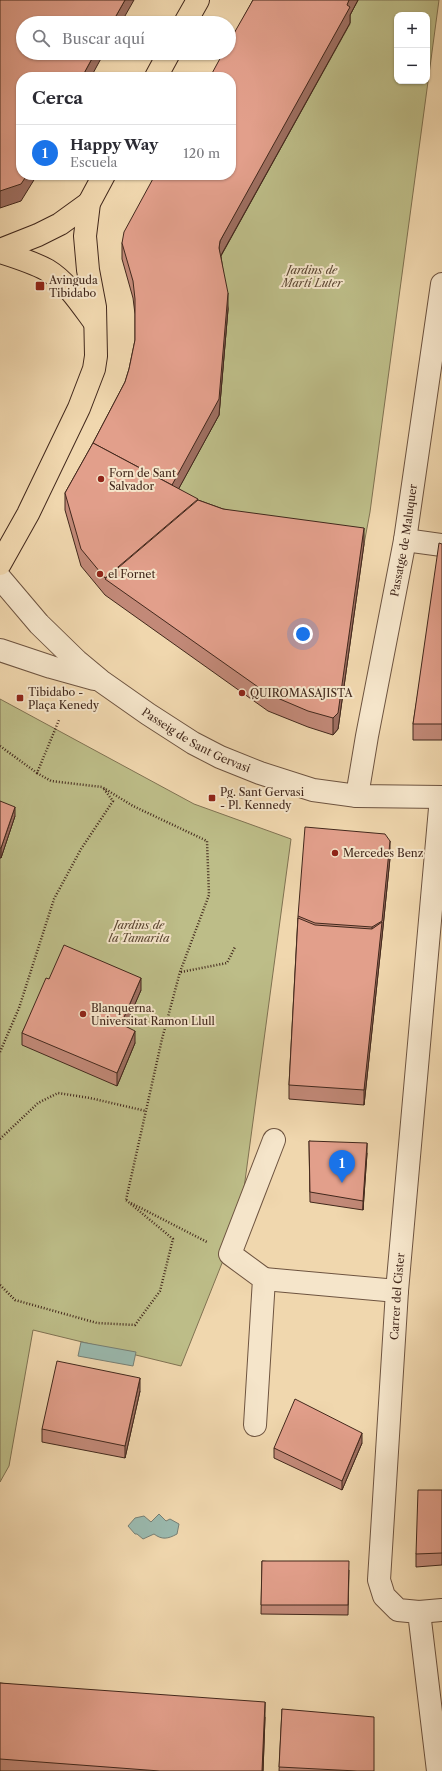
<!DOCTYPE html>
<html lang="es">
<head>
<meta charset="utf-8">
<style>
  body { margin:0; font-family:"Libre Caslon Text",serif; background:#f7f7f7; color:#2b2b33 }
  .controls { position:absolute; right:12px; top:12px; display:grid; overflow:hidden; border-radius:8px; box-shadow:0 1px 3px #0004 }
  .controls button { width:36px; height:36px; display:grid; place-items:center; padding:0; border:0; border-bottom:1px solid #e1e1e2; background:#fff; color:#2b2b33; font:20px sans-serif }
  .you { position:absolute; left:303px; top:634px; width:14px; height:14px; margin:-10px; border:3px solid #fff; border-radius:50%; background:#1a73e8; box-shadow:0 0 0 6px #1a73e833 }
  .badge { display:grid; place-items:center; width:26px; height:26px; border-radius:50%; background:#1a73e8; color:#fff; font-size:13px; font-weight:700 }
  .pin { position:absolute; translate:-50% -33px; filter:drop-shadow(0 1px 2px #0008) }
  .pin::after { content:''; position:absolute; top:21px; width:14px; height:12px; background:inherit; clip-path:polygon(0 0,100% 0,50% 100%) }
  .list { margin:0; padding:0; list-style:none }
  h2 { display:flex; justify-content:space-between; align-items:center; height:52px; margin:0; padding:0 16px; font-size:17px }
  h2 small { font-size:13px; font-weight:400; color:#7c7c81 }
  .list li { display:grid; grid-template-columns:26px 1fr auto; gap:12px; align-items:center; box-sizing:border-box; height:56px; padding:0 16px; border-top:1px solid #e1e1e2 }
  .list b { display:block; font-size:15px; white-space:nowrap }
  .list p { margin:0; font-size:13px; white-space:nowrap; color:#7c7c81 }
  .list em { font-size:13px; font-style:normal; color:#7c7c81 }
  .icon { flex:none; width:22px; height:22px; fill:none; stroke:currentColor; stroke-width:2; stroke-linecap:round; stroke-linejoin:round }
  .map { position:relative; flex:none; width:442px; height:1771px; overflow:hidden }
  .search { position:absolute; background:#fff; box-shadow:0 1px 3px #0004; left:16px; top:16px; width:220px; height:44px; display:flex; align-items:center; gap:10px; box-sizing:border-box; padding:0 14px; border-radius:22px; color:#7c7c81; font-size:15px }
  .panel { position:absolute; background:#fff; box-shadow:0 1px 3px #0004; left:16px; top:72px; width:220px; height:108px; border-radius:16px }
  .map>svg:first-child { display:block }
</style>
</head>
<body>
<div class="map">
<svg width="442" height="1771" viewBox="0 0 442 1771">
  <rect width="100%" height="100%" fill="#f0d7ae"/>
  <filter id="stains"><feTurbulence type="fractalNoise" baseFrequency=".005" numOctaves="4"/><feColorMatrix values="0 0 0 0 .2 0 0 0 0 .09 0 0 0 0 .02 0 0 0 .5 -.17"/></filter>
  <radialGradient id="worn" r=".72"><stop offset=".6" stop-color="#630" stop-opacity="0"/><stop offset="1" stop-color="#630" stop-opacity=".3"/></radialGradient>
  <!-- green -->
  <g fill="#bdbd88" stroke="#807252" fill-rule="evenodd">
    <path d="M358 0H439L370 512 364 544 172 501 219 415 228 309 221 278 220 257 350 24 347 21ZM397 15H427V81H397Z"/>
    <polygon points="0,699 194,804 291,839 240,1218 181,1366 33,1330 9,1466 0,1482"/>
  </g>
  <!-- water -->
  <g fill="#9ab9ae" stroke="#777f74">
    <polygon points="81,1342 136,1352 133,1366 78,1356"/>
    <path d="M159 1514 166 1521 170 1519 179 1524 177 1534C168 1539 162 1540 154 1534L143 1539 137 1534H135L128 1526 135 1518 144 1516 151 1522Z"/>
  </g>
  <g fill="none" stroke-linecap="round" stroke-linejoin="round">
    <!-- minor casing -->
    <g stroke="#6e5440" stroke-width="24">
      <g id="minor">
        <polyline points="405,540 442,545"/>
        <path id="s1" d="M0 578 39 624 77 661 101 681 148 714 193 743 220 757 260 773 313 790 357 796 442 797"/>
        <polyline points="0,650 51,667 94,679"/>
        <path id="s2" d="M357 796 367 736 405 540 442 284"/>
        <polyline points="264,1279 397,1291"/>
        <polyline points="255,1425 264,1279 230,1254 274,1140"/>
        <polyline points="419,1612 442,1610"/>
        <path id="s3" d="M438 1771 419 1612 398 1610 384 1596 379 1580 397 1291 441 797"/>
      </g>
    </g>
    <!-- major casing -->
    <g stroke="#42281c" stroke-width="24">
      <g id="major">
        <polyline points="185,23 198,0"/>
        <polyline points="156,77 169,53"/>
        <polyline points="0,250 38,235 60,224 89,203"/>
        <path d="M0 252C16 257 32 262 47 270 67 282 81 304 95 323"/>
        <polyline points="0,564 28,514 79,408 94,369 96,356 95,307 88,270 85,236 89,203 104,175"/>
      </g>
    </g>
    <!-- path -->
    <g stroke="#42281c" stroke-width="2.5" stroke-dasharray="1 2" stroke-linecap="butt">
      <polyline points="0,746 37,773 59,720"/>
      <polyline points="37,773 51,781 102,787 133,806 207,841 209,895 180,972 162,1039 126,1200"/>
      <polyline points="181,972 227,963 235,947"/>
      <polyline points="0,1052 19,1008 54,899 81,849 113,801 104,789"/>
      <polyline points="0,1139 38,1103 58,1093 90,1098 146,1111"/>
      <polyline points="131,1203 207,1242"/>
      <polyline points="0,1285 15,1300 97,1323 135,1325 160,1291 173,1239 126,1200"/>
    </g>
    <!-- minor -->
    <use href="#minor" stroke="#f5e5ca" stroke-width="22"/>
    <!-- major -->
    <use href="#major" stroke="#f0d7ae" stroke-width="22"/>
  </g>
  <!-- wall -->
  <g fill="#c28978" stroke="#42281c">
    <polygon points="253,0 358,0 350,15 350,23 221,256 228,309 219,415 178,489 198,500 223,509 364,544 338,729 333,735 308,727 268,711 105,595 81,566 65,510 65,493 93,443 125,382 129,369 135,340 135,314 133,298 122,259 122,243"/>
    <polygon points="442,544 442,740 413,740 413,724"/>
    <polygon points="0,801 15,816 1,858 0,858"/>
    <polygon points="390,858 382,937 364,1105 289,1099 289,1085 298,916"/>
    <polygon points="49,979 141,990 125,1026 135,1043 117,1086 22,1045 22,1033"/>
    <polygon points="309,1141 367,1153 363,1210 310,1202"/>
    <polygon points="140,1391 125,1458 42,1442 42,1429"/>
    <polygon points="362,1443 342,1490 274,1458 274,1448"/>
    <polygon points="442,1490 442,1565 416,1567 416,1554"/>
    <polygon points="262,1561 349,1570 348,1615 261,1614"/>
    <polygon points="0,1683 265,1717 263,1771 0,1771"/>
    <polygon points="282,1709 374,1771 279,1771"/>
  </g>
  <!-- shaded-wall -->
  <g fill="#9e6f61" stroke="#42281c">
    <polygon points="125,0 134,0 121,23 112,23"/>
    <polygon points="349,0 358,0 350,15 350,23 220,257 219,248 220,241"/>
    <polygon points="95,53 104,53 91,77 82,77"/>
    <polygon points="27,175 37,175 21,201 0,208 0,191"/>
    <polygon points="228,293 228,309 219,415 172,501 172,485"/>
    <polygon points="364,528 364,544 338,729 333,735 333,718"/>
    <polygon points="15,807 15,816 1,858 1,848"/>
    <polygon points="390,841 390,858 382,937 364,1105 364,1090 372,944 372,927"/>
    <polygon points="141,978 141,990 121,1037 121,1024"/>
    <polygon points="135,1031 135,1043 117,1086 117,1073"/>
    <polygon points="367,1143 367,1153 363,1210 363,1201"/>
    <polygon points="140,1378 140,1391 125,1458 125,1446"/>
    <polygon points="362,1433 362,1443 342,1490 342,1481"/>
    <polygon points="265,1702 265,1717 263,1771 262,1771"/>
  </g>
  <!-- building -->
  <g fill="#e29f8b" stroke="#42281c">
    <polygon points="0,0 125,0 112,23 23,23 23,53 95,53 82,77 21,77 21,175 27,175 21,184 0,191"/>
    <polygon points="253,0 349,0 347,5 350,7 220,241 219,248 228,293 219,399 172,485 93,443 125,382 129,369 135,340 135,299 133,281 122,243 124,232 155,175 231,175 231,77 210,77 223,53 229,53 229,42"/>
    <polygon points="93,443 198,499 105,578 81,549 65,493"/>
    <polygon points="198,500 223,509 364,528 338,713 333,718 308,711 268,694 105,579"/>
    <polygon points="439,543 442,544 442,724 413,724"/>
    <polygon points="0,801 15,807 1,848 0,848"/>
    <polygon points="305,827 385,834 390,841 382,921 372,927 315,923 298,916"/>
    <polygon points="298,918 315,925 372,929 382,922 364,1090 289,1085"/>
    <polygon points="64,945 141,978 121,1024 135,1031 117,1073 22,1033 46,978 49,979"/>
    <polygon points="309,1141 367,1143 363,1201 310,1192"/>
    <polygon points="57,1361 140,1378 125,1446 42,1429"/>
    <polygon points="295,1399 362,1433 342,1481 274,1448"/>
    <polygon points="418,1490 442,1490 442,1553 416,1554"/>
    <polygon points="262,1561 349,1561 348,1605 261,1605"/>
    <polygon points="0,1683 265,1702 262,1771 160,1771 0,1759"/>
    <polygon points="282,1709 374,1717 374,1771 357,1771 279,1767"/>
  </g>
  <!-- markers -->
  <g fill="#8f2418" stroke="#f5e5ca" stroke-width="1.5">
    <rect x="35" y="281" width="10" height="10" rx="2"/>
    <circle cx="101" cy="479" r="4"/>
    <circle cx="100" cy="574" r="4"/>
    <circle cx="242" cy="693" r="4"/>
    <rect x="16" y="694" width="8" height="8" rx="2"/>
    <rect x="208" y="794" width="8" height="8" rx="2"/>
    <circle cx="335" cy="853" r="4"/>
    <circle cx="83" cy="1014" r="4"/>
  </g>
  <g text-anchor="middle" stroke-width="4" stroke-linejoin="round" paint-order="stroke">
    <!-- park labels -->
    <g font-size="11" font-style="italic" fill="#5b4632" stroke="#f5e5ca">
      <text x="312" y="274">Jardins de<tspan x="312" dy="13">Martí Luter</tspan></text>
      <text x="139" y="929">Jardins de<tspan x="139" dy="13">la Tamarita</tspan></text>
    </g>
    <!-- poi labels -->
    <g font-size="11" fill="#42281c" stroke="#f5e5ca" text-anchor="start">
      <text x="49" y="284">Avinguda<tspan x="49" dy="13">Tibidabo</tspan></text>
      <text x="109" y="477">Forn de Sant<tspan x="109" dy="13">Salvador</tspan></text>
      <text x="108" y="578">el Fornet</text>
      <text x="28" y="696">Tibidabo -<tspan x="28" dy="13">Plaça Kenedy</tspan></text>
      <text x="250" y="697">QUIROMASAJISTA</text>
      <text x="220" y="796">Pg. Sant Gervasi<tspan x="220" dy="13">- Pl. Kennedy</tspan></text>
      <text x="343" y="857">Mercedes Benz</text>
      <text x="91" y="1012">Blanquerna.<tspan x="91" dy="13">Universitat Ramon Llull</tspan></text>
    </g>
    <!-- street labels -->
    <g font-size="11" fill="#42281c" stroke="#f5e5ca">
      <text dy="4" stroke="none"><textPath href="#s2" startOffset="260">Passatge de Maluquer</textPath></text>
      <text dy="4" stroke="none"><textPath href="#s1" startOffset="257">Passeig de Sant Gervasi</textPath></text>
      <text dy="4" stroke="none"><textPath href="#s3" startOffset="502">Carrer del Cister</textPath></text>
    </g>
  </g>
  <rect width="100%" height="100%" filter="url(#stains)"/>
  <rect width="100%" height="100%" fill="url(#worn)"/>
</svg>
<div class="controls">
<button>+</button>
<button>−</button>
</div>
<div class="you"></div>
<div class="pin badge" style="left:342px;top:1183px">1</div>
<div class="search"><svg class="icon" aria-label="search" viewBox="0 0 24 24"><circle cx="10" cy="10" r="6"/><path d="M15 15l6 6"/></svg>Buscar aquí</div>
<section class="panel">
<h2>Cerca<small></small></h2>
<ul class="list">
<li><span class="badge">1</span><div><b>Happy Way</b><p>Escuela</p></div><em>120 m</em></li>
</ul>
</section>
</div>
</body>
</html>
